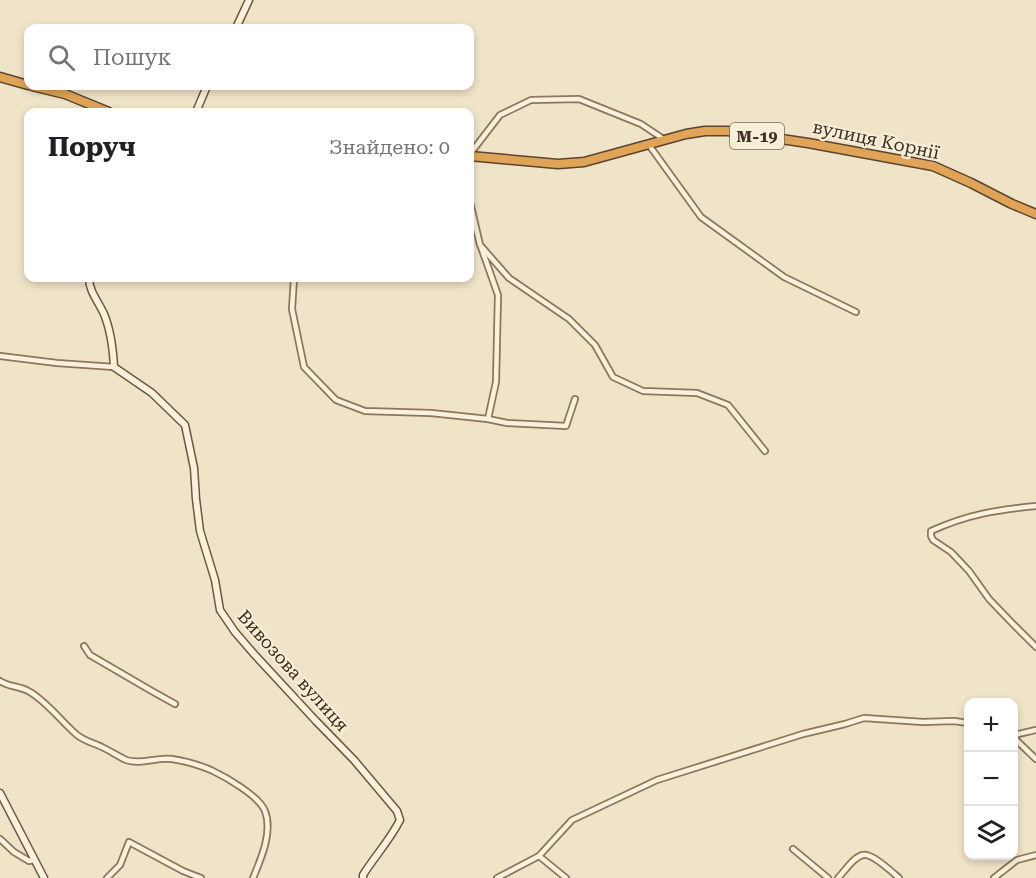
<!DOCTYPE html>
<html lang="uk">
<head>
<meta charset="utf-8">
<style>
  body { margin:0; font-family:"Roboto Serif",serif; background:#f6f6f6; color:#202124 }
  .controls { position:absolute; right:18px; bottom:18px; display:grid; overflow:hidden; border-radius:12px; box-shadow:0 3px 9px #0003 }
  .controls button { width:54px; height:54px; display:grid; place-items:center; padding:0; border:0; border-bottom:2px solid #e0e0e0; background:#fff; color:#202124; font:30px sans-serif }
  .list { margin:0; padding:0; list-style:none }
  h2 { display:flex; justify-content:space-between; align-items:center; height:78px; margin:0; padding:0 24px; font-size:26px }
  h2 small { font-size:20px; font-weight:400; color:#757577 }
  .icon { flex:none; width:33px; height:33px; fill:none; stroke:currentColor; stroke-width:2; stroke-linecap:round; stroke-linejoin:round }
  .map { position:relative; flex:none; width:1036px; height:878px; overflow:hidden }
  .search { position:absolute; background:#fff; box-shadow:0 3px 9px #0003; left:24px; top:24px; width:450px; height:66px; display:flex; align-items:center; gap:15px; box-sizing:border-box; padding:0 21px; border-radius:12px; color:#757577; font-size:22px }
  .panel { position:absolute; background:#fff; box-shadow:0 3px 9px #0003; left:24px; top:108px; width:450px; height:174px; border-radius:12px }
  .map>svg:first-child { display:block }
</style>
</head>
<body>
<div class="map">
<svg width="1036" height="878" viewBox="0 0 1036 878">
  <rect width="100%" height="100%" fill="#f0e4c8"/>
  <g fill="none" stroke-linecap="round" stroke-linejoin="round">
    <!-- street casing -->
    <g stroke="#8d765c" stroke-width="8">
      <g id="street">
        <polyline points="649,145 701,217 784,277 856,312"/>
        <polyline points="470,154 500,115 531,100 579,99 641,124 665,140"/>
        <polyline points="470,202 480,245 509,278 569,319 595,345 613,377 643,391 697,393 728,405 765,451"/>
        <polyline points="481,247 498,295 496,382 488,419 507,423 566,426 575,399"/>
        <polyline points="294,278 292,309 304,367 336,400 365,411 431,413 488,419"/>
        <polyline points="0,356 57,363 114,367"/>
        <path d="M1036 506C996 510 969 514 931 531V536L933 540 951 552 969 571 989 599 1013 624 1036 647"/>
        <polyline points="84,646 90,655 150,690 175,704"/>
        <path d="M0 681C9 687 21 686 30 692 47 702 62 722 77 735 84 741 94 743 102 747 110 751 118 756 126 760 142 765 155 757 172 759 185 761 199 765 211 770 226 777 259 796 265 811 273 832 261 859 253 878"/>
        <polyline points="1014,735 1036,730"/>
        <polyline points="1014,738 1036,759"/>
        <polyline points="0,839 14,852 29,861 34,860"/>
        <polyline points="793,849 828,878"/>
        <polyline points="107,878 120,865 129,842 183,871 201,878"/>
        <polyline points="497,878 539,856"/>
        <polyline points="566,878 539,856 572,820 657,780 803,734 845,724 864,718 923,722 954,721 968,723"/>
        <path d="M838 878C845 871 853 857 863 855 872 853 892 872 899 878"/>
        <polyline points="994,878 1017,860 1036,855"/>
      </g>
    </g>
    <!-- secondary casing -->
    <g stroke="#6f573f" stroke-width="9">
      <g id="secondary">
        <polyline points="236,28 249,0"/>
        <polyline points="196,112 207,86"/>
        <path d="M89 278C89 291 98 301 104 314 111 331 113 348 114 367L152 393 185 425 194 468 196 499 200 531 215 580 220 610 235 632 254 654 316 721 354 760 397 811 400 820C390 840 375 856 363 875V878"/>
        <polyline points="0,793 44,878"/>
      </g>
    </g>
    <!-- highway casing -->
    <g stroke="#5b4430" stroke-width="11">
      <g id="highway">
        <polyline points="0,77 28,85"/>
        <polyline points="32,86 65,94 109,112"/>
        <polyline points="470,156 558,164 584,162 686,134 705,131 728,131 808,143 933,166 971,183 1012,204 1036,214"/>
      </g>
    </g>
    <!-- street -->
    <use href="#street" stroke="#faf1dc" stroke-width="4.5"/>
    <!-- secondary -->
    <use href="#secondary" stroke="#faf1dc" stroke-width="6"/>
    <!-- highway -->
    <use href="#highway" stroke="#e0a458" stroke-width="8"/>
  </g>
  <g text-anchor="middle" stroke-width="4.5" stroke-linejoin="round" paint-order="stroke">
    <!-- shield labels -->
    <rect fill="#f7eed8" stroke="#756857" stroke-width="1.5" x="730" y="123" width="54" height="26" rx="4.5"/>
    <g font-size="16" font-weight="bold" fill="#3d2e20">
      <text x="757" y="142">М-19</text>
    </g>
    <!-- street labels -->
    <g font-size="18" fill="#3d2e20" stroke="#f7eed8">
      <text transform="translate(876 140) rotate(12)" y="6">вулиця Корнії</text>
      <text transform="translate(293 671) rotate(48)" y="6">Вивозова вулиця</text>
    </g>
  </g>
</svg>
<div class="controls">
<button>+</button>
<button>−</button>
<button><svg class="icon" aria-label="layers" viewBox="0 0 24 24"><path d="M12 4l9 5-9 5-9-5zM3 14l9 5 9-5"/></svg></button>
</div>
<div class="search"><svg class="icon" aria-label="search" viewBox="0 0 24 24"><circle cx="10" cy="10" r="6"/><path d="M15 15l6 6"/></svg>Пошук</div>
<section class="panel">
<h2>Поруч<small>Знайдено: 0</small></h2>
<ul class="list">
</ul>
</section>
</div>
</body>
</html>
